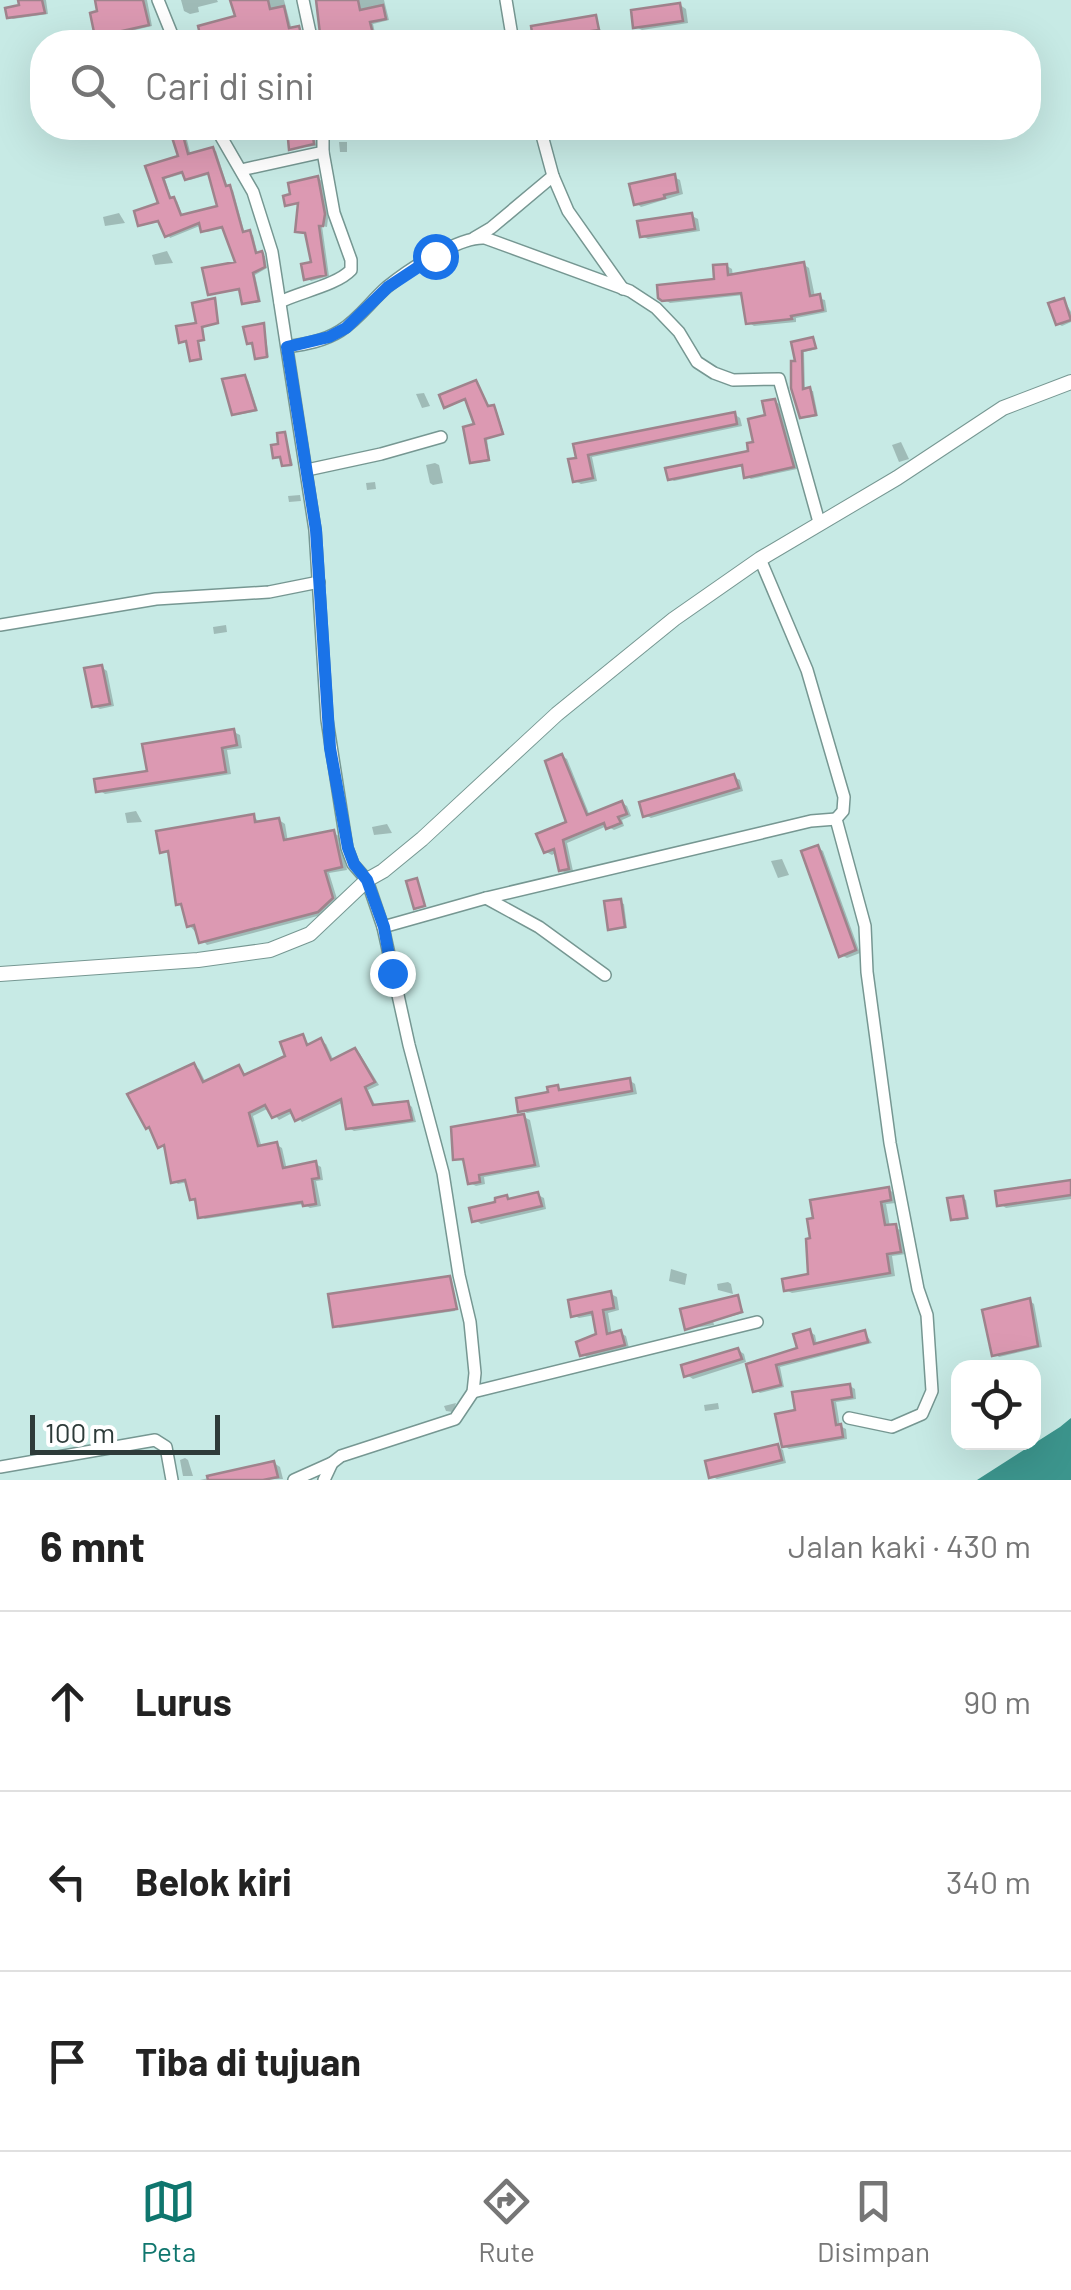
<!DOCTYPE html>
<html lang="id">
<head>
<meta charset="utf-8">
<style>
  body { margin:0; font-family:Barlow,sans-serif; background:#f2f2f2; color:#222 }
  .controls { position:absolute; right:30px; bottom:30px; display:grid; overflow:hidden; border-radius:20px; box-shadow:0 10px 40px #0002 }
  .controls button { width:90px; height:90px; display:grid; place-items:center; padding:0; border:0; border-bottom:2px solid #e0e0e0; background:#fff; color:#222; font:50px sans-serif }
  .scale { position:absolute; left:30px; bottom:25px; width:190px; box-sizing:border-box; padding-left:10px; border:5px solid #2d3b39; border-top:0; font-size:28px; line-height:35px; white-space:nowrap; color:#2d3b39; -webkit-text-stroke:8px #fff; paint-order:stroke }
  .stop { position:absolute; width:30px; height:30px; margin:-22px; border:8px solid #1a73e8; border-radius:50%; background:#fff }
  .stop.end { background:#1a73e8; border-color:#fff; box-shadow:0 2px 10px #0008 }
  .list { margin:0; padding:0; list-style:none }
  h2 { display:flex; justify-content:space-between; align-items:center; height:130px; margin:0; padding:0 40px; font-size:42px }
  h2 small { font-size:32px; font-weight:400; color:#767676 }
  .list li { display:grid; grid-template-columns:65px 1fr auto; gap:30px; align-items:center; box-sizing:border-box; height:180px; padding:0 40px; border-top:2px solid #e0e0e0 }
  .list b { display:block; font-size:38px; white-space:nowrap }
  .list em { font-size:32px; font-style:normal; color:#767676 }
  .icon { flex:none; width:55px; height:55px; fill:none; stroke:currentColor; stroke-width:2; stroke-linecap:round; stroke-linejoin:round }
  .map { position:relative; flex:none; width:1071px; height:1480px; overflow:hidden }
  .search { position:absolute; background:#fff; box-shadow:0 10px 40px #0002; left:30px; right:30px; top:30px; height:110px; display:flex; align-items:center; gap:25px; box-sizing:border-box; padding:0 35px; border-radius:40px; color:#767676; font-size:38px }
  .sheet { height:670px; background:#fff }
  nav { display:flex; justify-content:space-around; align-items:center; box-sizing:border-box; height:140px; border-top:2px solid #e0e0e0; background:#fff; font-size:28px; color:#767676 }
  nav a { display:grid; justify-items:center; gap:5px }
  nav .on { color:#0f766e }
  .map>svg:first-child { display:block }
</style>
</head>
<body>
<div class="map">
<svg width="1071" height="1480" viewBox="0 0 1071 1480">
  <rect width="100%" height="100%" fill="#c7eae5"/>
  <!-- water -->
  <polygon fill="#3c958d" points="1071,1418 1071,1480 977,1480 1060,1427"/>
  <!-- shadow -->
  <g fill="#0003" fill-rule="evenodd">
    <polygon points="20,0 46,0 48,14 13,19 9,17 22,7"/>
    <polygon points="97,0 147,0 152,26 101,38 97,35 100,13"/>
    <polygon points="181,0 217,0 218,2 198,7 199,12 190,14 184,11"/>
    <polygon points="237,0 284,0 292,30 302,31 304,40 204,42 201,28 238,18"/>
    <polygon points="318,0 384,0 389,20 373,24 377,42 330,42"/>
    <polygon points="680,5 686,9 688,23 642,30 636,27"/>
    <polygon points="595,17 601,31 535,38"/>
    <path d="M172 128H184L191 156 216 151 228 188 233 190 245 234 253 235 258 255 265 256 267 268 255 275 261 302 244 303 242 290 210 294 238 263 225 228 207 232 202 225 170 238 161 222 140 225 161 205 149 168 181 158ZM185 173 190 180 211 174 220 208 183 217 177 201 172 200 165 179Z"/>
    <polygon points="289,128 315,128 316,146 291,148"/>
    <polygon points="339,142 347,142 347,152 340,152"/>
    <polygon points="674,177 680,180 683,194 641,207 636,203"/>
    <polygon points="317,178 322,181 328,218 327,227 322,226 329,276 311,281 307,278 313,264 308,233 297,230 300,204 287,204"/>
    <polygon points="119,213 125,223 105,226 103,217"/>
    <polygon points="692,216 698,219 700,231 648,239 642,236"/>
    <polygon points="167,251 173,263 155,265 152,255"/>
    <polygon points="803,264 809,268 815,297 825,300 827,312 796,318 796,322 754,326 748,322 744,295 670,303 661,297 717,281 727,266 732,269 733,277"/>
    <polygon points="1064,300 1071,312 1071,322 1062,326 1058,324"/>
    <polygon points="264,326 269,357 260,359 255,343 249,342"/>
    <polygon points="813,340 817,349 804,352 805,391 813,391 818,416 805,418 802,417 794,344"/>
    <polygon points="245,378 248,380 258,411 237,415 234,413"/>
    <polygon points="476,383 489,409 496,409 504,434 487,439 490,461 477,463 477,426 468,399 446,406"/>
    <polygon points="424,393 430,406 422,408 416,394"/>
    <polygon points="774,401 779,404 797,469 751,479 746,476 744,466 674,481 670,478 751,453"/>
    <polygon points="734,414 740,418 742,426 592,457 597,481 581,484 575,481 579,460 576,446"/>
    <polygon points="285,434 293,465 287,466 283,457 275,457"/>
    <polygon points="901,442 909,459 899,462 892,445"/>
    <polygon points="435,463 439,465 443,483 433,485 430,483 426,465"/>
    <polygon points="375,482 376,489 367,490 366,483"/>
    <polygon points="300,495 301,501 289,502 288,496"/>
    <polygon points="226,625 227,632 214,634 213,627"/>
    <polygon points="101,667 107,671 114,706 100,709 94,706"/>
    <polygon points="234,732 240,735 242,748 227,750 231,774 105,794 99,790 150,773"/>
    <polygon points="562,756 567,759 590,816 622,803 627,806 631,816 622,820 624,826 614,830 607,826 567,843 573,871 566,873 561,870 557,852 552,855 546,852 569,823"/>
    <polygon points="734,777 740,780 743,791 651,818 645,815"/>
    <polygon points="136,811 142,822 127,823 125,813"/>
    <polygon points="254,816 260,824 279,820 285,824 288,842 333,833 339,836 347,870 329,873 338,902 325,914 207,945 189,925 185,907 179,904 171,854 162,851"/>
    <polygon points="387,824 392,833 374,835 372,827"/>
    <polygon points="817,847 823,851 860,953 847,958 841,955"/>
    <polygon points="782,859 789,875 778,878 771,861"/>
    <polygon points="620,902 624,904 627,928 613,930 610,928"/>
    <polygon points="303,1037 310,1046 321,1041 326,1044 334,1061 355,1051 360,1054 379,1085 368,1090 376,1107 407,1103 412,1107 416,1122 354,1131 349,1128 344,1102 302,1122 294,1112 279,1120 269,1108 253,1116 262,1148 277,1145 282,1148 287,1170 316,1164 321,1167 323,1180 316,1181 321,1206 310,1208 304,1204 205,1219 200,1216 198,1202 192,1198 188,1182 178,1184 173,1181 165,1149 148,1127 194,1066 199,1069 206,1083 239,1067 247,1077 288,1057"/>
    <polygon points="629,1080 635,1084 637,1094 527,1113 521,1110 558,1088 565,1092"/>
    <polygon points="524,1117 530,1120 540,1167 484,1177 485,1184 476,1186 470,1183 466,1161 456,1159"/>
    <polygon points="1071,1183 1071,1199 1006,1208 1000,1204"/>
    <polygon points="888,1189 894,1193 896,1203 886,1204 890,1227 901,1230 906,1254 892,1256 895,1276 792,1293 786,1290 810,1276"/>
    <polygon points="538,1195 544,1198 546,1209 481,1224 475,1220 507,1197 512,1200"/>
    <polygon points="963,1198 966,1200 969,1219 957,1221 954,1219"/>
    <polygon points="671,1269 687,1274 685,1285 669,1281"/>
    <polygon points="448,1279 455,1311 340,1328 335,1325"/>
    <polygon points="728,1282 731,1284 733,1294 718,1290 717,1284"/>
    <polygon points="611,1294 617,1297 619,1310 608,1313 612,1335 620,1333 626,1336 629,1348 588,1358 582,1354 598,1335 595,1315 579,1318 573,1315"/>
    <polygon points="738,1298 744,1313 713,1321 714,1325 687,1329"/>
    <polygon points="1030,1301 1034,1304 1042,1347 999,1357 995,1354"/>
    <polygon points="810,1332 815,1335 817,1345 865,1333 872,1343 780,1367 784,1387 760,1393 755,1390 749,1365 800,1350"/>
    <polygon points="738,1350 744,1354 746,1362 693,1379 687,1375"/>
    <polygon points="850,1386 855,1389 856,1399 836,1402 840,1426 846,1429 847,1439 789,1449 784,1446 798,1412"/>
    <polygon points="456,1403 453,1412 446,1411 444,1406"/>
    <polygon points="718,1403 719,1409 705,1411 704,1405"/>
    <polygon points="777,1446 783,1450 786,1463 717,1479 711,1476"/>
    <polygon points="185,1458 188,1460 193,1476 183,1476 180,1460"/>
    <polygon points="274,1463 280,1467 283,1479 200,1480"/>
  </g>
  <!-- building -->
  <g fill="#dc99b2" stroke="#9f838c" stroke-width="2.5" fill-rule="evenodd">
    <polygon points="18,0 42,0 45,13 7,18 5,8 19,5"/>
    <polygon points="95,0 143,0 149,25 95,37 90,13 97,11"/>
    <polygon points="230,0 268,0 270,9 284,6 289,28 299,26 303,42 220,42 218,34 201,39 198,26 235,16"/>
    <polygon points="316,0 358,0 360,10 383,5 386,19 370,22 375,42 321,42"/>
    <polygon points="680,3 683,21 633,28 631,10"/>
    <polygon points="596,15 599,30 533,39 531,26"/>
    <path d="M169 128H181L188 154 213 147 226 186 230 185 243 232 250 230 256 253 262 251 263 254 265 267 253 273 259 301 242 304 239 289 208 295 202 268 235 262 222 227 201 232 199 223 165 237 158 221 138 226 134 211 158 203 145 166 178 156ZM182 172 185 180 208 173 217 206 181 215 174 197 170 198 163 178Z"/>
    <polygon points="287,128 312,128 314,144 289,150"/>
    <polygon points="675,174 678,192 664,195 665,198 634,205 629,184"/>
    <polygon points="318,176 325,214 323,226 319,226 326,275 304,280 301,264 311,262 305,233 295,232 298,203 285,206 283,196 290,194 288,183"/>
    <polygon points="692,213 695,229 640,237 637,221"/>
    <polygon points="804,262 810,296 820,294 823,310 791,316 792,319 746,324 741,293 662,301 658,298 657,285 714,279 713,265 727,264 728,275"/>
    <polygon points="215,298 218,323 202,327 204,340 198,341 201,359 190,361 186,341 179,343 176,326 196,323 192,303"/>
    <polygon points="1064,298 1071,320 1056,325 1048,303"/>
    <polygon points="264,323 267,357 255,359 252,343 247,344 243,327"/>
    <polygon points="813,337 816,348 802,351 803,389 810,387 816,415 800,418 791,388 791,361 795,361 791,342"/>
    <polygon points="245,375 256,410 232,415 222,379"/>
    <polygon points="476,380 488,406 494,405 503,434 485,439 489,460 470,463 463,427 474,424 465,399 444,408 439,395"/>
    <polygon points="775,399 794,467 744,478 742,465 668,480 665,468 748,451 747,443 753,442 748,419 765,415 762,401"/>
    <polygon points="735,412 737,424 588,455 593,478 573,482 568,459 576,458 573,444"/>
    <polygon points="285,432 291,465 282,466 280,457 273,458 271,445 278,444 277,433"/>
    <polygon points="102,665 110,704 92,707 84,668"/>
    <polygon points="234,729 237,745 222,748 226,772 96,792 94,779 147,771 142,744"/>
    <polygon points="562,754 587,815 622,801 627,814 618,817 621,823 606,829 604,823 563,840 569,869 559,871 554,849 544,853 536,834 566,822 545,761"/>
    <polygon points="734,774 739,788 643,817 639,802"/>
    <polygon points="254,814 255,822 279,818 284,840 334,830 342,867 325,871 333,898 318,912 199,943 194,925 187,927 181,904 176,905 168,851 160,853 156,831"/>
    <polygon points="818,845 856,950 839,957 801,851"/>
    <polygon points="417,878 425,906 414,909 406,881"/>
    <polygon points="621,899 625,927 608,930 604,901"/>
    <polygon points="303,1034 307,1045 321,1038 331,1060 355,1048 375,1082 365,1087 373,1105 408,1101 412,1120 346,1129 341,1099 295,1121 290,1110 272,1118 265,1105 249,1113 258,1146 277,1142 283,1168 316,1161 319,1178 312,1179 316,1204 303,1206 302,1202 198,1218 195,1199 190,1200 185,1180 171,1183 164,1145 158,1148 149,1127 146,1129 127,1094 194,1063 203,1082 239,1065 244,1075 285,1056 280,1042"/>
    <polygon points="630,1078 632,1091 518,1112 516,1098 548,1092 547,1087 558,1085 559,1090"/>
    <polygon points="524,1114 535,1165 479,1175 480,1182 468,1184 463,1159 453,1160 451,1127"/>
    <polygon points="1071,1180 1071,1195 997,1206 995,1191"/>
    <polygon points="889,1187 891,1200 881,1202 885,1225 896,1224 901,1252 887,1254 890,1273 784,1291 782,1279 808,1274 806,1239 810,1238 807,1219 813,1218 810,1200"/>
    <polygon points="538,1192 542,1206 472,1222 469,1208 495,1202 495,1198 507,1195 508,1199"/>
    <polygon points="963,1196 967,1218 951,1220 947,1198"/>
    <polygon points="450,1276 457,1309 333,1327 328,1294"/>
    <polygon points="611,1291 614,1308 603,1310 607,1334 621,1330 625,1345 580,1356 576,1342 596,1334 592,1312 571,1317 568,1300"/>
    <polygon points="738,1295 742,1312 685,1330 680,1309"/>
    <polygon points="1030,1298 1038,1346 992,1356 982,1310"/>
    <polygon points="810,1329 814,1344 865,1330 868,1342 776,1365 781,1385 753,1392 746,1364 797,1348 793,1334"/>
    <polygon points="738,1348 742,1359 684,1377 681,1365"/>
    <polygon points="850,1384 852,1397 832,1400 836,1425 841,1424 843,1437 782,1447 775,1414 795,1410 792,1392"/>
    <polygon points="778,1444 782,1460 709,1478 705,1461"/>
    <polygon points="274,1461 278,1477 263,1480 208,1480 207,1476"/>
  </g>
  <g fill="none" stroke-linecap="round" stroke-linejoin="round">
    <!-- minor casing -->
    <g stroke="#769792" stroke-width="14">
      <g id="minor">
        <polyline points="158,0 175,42"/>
        <polyline points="303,0 312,42"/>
        <polyline points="506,0 513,42"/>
        <polyline points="216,128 253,192 272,252 315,530 327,720 347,848 353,864 367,880 383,927 409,1045 443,1173 459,1275 470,1322 475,1373 473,1392 455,1419 341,1456 332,1463 324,1480"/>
        <polyline points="241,170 323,152"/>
        <polyline points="553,176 568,211 623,289"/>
        <polyline points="474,238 491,228 553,176 540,128"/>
        <path d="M280 302C300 292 337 285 351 270V260L334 213 323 152V128"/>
        <path d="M287 347C306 344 324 341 340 331 359 319 371 301 387 287 408 270 459 236 485 238L630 291 656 308 679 332 697 362 714 373 733 380 779 379 819 522"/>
        <polyline points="307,470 381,454 441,437"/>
        <polyline points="760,559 807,670 844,797 843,811 836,819 865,926 867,972 890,1143 918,1289 927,1315 932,1391 922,1414 892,1427 849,1418"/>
        <polyline points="0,625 156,599 269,592 319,582"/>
        <polyline points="486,898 539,927 605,975"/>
        <polyline points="383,927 486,898 765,832 811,821 836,819"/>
        <polyline points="473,1392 757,1322"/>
        <polyline points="0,1467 155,1440 166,1447 172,1480"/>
        <polyline points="294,1480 332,1463"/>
      </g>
    </g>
    <!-- tertiary casing -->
    <g stroke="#769792" stroke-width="16">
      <polyline id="tertiary" points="0,974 198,960 270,950 310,934 367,880 383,871 422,839 557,714 674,619 760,559 897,478 1003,408 1071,382"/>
    </g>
    <!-- minor -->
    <use href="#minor" stroke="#fff" stroke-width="11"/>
    <!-- tertiary -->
    <use href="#tertiary" stroke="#fff" stroke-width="14"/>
  </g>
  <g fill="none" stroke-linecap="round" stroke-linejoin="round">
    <!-- route -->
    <polyline stroke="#1a73e8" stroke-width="12" points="392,973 384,927 367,880 354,864 348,848 330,748 316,530 287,347 329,337 346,328 388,287 435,256"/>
  </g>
</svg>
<div class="controls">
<button><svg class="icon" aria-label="locate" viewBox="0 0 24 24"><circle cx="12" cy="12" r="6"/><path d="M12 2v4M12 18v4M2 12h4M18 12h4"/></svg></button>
</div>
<div class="scale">100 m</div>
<div class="stop" style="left:435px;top:256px"></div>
<div class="stop end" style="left:392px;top:973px"></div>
<div class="search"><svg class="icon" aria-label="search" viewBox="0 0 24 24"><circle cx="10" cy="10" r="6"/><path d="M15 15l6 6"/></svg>Cari di sini</div>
</div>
<section class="sheet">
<h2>6 mnt<small>Jalan kaki · 430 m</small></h2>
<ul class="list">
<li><svg class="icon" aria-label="ahead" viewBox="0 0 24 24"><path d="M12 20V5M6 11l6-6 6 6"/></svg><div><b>Lurus</b></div><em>90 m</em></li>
<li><svg class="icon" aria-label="left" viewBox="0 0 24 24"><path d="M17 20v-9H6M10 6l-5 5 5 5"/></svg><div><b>Belok kiri</b></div><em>340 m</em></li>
<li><svg class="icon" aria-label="arrive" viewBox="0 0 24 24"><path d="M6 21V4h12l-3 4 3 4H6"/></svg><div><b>Tiba di tujuan</b></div></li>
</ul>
</section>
<nav>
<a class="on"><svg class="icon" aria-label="map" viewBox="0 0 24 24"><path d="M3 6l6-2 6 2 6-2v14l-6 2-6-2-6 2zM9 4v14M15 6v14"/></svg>Peta</a>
<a><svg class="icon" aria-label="directions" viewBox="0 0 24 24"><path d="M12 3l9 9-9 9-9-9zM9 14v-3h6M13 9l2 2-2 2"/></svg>Rute</a>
<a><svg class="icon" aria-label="saved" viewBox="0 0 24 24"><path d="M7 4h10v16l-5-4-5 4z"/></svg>Disimpan</a>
</nav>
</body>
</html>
